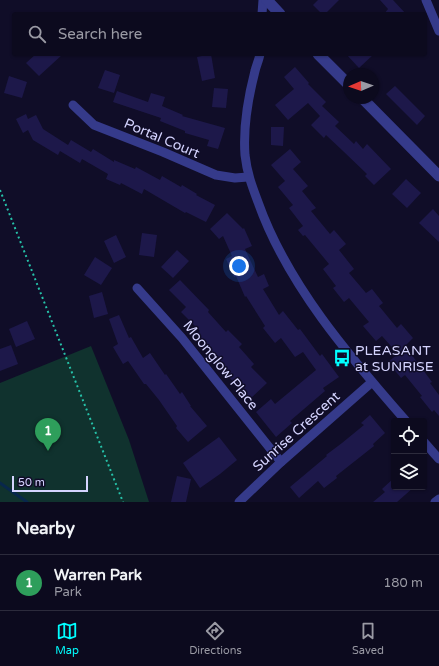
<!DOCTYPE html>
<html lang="en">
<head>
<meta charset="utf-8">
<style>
  body { margin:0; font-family:"Varela Round",sans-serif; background:#1a182b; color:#f1f3f6 }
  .controls { position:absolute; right:12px; bottom:12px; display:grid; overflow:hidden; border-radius:4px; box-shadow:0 1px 3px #0004 }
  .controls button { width:36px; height:36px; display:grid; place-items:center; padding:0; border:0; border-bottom:1px solid #2c2b3c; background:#0c0a1e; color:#f1f3f6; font:20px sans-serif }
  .compass { position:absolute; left:343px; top:68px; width:36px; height:36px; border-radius:50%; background:#0c0a1e; box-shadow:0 1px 3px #0004; rotate:268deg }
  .scale { position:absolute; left:12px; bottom:10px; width:76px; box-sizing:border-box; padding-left:4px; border:2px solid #d5d4ff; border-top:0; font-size:11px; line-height:14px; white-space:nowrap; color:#d5d4ff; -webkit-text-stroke:3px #100d28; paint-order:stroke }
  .you { position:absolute; left:239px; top:266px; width:14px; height:14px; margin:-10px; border:3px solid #fff; border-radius:50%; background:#1a73e8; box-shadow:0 0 0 6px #1a73e833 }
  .badge { display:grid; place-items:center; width:26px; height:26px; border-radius:50%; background:#00feff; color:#fff; font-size:13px; font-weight:700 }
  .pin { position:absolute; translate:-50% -33px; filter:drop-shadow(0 1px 2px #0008) }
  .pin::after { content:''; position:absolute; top:21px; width:14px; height:12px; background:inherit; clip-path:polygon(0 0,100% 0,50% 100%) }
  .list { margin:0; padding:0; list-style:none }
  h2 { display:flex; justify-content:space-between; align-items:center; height:52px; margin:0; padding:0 16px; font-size:17px }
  h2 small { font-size:13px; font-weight:400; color:#9a9aa4 }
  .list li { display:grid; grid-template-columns:26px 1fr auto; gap:12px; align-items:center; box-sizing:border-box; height:56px; padding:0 16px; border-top:1px solid #2c2b3c }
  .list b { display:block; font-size:15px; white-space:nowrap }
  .list p { margin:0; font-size:13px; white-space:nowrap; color:#9a9aa4 }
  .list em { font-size:13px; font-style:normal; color:#9a9aa4 }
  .icon { flex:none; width:22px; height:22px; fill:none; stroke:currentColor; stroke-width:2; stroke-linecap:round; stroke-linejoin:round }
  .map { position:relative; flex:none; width:439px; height:502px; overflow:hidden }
  .search { position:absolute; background:#0c0a1e; box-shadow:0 1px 3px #0004; left:12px; right:12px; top:12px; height:44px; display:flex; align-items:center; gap:10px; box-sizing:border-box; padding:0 14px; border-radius:4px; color:#9a9aa4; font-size:15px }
  .sheet { height:108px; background:#0c0a1e }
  nav { display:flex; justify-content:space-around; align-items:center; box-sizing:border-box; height:56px; border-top:1px solid #2c2b3c; background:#0c0a1e; font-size:11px; color:#9a9aa4 }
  nav a { display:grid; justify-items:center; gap:2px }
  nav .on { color:#00feff }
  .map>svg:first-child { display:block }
</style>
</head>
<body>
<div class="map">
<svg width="439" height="502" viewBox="0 0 439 502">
  <rect width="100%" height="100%" fill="#100d28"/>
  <!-- green -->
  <polygon fill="#10322e" points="91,346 129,440 149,502 0,502 0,383"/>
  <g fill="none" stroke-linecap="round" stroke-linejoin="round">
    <!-- stream -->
    <polyline stroke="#08274c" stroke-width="3" points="0,483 27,502"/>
  </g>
  <!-- building -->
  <g fill="#1d184a">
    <polygon points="318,0 339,0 325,14 322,14 313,5"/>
    <polygon points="380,0 393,0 406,14 384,14 388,9"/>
    <polygon points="36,54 63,54 39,76 26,63"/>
    <polygon points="211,54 215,78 202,81 197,57"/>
    <polygon points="346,54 374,54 359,68"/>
    <polygon points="295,67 309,83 308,84 326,102 322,106 339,122 335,126 354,144 356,141 363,149 367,144 391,169 374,185 365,176 367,174 343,151 326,135 324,138 311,125 320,116 308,103 288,120 275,105 294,89 284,77"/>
    <polygon points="105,70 120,75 114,93 98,88"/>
    <polygon points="9,76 27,82 22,98 4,93"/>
    <polygon points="395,86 425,116 417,125 386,94"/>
    <polygon points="214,88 228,89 226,108 212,107"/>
    <polygon points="117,91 148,102 151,93 165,97 162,106 183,115 182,116 225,128 218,149 207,146 209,140 185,133 185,131 160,121 161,118 113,102"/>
    <polygon points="26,114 28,119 36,115 43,129 68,145 71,140 91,152 93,149 114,162 114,160 135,169 136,167 160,180 162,176 181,187 182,185 197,194 196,195 215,205 206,222 186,212 185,213 144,189 142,194 121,183 120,185 106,179 108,174 82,159 80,163 60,151 58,155 33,140 28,130 23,133 16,119"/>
    <polygon points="271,127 284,127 283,146 271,145"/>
    <polygon points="290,149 301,162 293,169 308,186 302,191 316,208 311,211 330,234 334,230 346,244 339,250 354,269 349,273 366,293 372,289 383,303 379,306 397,328 401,324 413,338 405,346 432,382 430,383 439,395 439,416 434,410 432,412 420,397 422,396 405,375 401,378 388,362 398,354 382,336 376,341 363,326 369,322 349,298 344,302 333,288 336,286 323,269 329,264 305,235 303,236 298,230 303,226 289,208 293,205 278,187 285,181 271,165"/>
    <polygon points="406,179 421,193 407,208 392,194"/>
    <polygon points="433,209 439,216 439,242 419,223"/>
    <polygon points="227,213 243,229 244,228 252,246 245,249 258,277 264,274 269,286 263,289 279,315 283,311 298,330 300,329 320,356 322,354 339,377 323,388 325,391 290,421 292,423 276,437 256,412 271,399 275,404 316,370 303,352 295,357 281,338 275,343 263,328 265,326 246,296 245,297 236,276 234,277 226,259 232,256 223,236 219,239 210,229"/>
    <polygon points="142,233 157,235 154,257 139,255"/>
    <polygon points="116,235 126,257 114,263 104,241"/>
    <polygon points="177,250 189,261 173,278 161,267"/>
    <polygon points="95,257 112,268 101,285 84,275"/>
    <polygon points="180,280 209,310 208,312 226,332 228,330 242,344 239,347 254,364 251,367 267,383 250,399 223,371 225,369 207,351 210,348 196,334 200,331 181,312 186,307 169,290"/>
    <polygon points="102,292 108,314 94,318 89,296"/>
    <polygon points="119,315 129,338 131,337 143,358 150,353 165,375 166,374 180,394 182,392 191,406 190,406 207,426 188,442 176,428 177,426 159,400 146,384 144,384 128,361 123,364 113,347 118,344 109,319"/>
    <polygon points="27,321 35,339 16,347 9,329"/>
    <polygon points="11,345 18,364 0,371 0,349"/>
    <polygon points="370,415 385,433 373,444 374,446 336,476 337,478 324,488 318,481 299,498 290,487 327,456 326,455 342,443 364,425 361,423"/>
    <polygon points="219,437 237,460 220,474 200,488 183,463"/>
    <polygon points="177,476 191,479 186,502 171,502"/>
    <polygon points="394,478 394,487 414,487 397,502 373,502 385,492 382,489"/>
  </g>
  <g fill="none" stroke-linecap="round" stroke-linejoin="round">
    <!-- path -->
    <polyline stroke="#26c2a9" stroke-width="2" stroke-dasharray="2 3" stroke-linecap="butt" points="0,190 123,502"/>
    <!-- minor -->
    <g stroke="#353a8a" stroke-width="9">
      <polyline points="426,0 439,31"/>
      <polyline points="262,14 263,0"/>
      <path d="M260 54C259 60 256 66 255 71 248 98 243 128 245 155 247 173 252 186 258 202 287 284 349 356 406 421"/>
      <polyline points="73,105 94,125 163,152 216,175 235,178 248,177"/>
      <polyline points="137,288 182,338 281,462"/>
      <polyline points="424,442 439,459"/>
      <polyline points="239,502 281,462 372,382"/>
      <polyline points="435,502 439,499"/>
    </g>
    <!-- tertiary -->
    <g stroke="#353a8a" stroke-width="11">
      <polyline points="267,0 280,14"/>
      <polyline points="318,54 349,85"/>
      <polyline points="362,98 439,176"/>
    </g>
  </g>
  <!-- icons -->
  <defs>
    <g id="bus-bare" transform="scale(1.38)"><path d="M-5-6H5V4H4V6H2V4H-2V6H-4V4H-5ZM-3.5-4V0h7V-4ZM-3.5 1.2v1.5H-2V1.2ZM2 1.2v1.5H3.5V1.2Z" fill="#00feff" stroke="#100d28" stroke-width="2.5" paint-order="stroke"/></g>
  </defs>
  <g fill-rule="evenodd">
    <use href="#bus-bare" x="342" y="358"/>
  </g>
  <g text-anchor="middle" stroke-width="3" stroke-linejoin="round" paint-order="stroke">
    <!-- street labels -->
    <g font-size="14" fill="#d5d4ff" stroke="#100d28">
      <text transform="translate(162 138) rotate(23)" y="5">Portal Court</text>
      <text transform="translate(221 365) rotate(51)" y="5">Moonglow Place</text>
      <text transform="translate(296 431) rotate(-42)" y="5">Sunrise Crescent</text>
    </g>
    <!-- poi labels -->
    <g font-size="14" fill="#d5d4ff" stroke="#100d28" text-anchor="start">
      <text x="355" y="355">PLEASANT<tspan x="355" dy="16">at SUNRISE</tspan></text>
    </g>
  </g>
</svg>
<div class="controls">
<button><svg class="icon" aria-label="locate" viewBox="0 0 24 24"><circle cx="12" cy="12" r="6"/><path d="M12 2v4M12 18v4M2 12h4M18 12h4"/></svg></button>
<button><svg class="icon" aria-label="layers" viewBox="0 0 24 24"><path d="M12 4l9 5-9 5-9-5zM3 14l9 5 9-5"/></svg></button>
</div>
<svg class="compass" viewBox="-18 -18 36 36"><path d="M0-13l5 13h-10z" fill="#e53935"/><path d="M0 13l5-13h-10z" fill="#9a9aa4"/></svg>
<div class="scale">50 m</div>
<div class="you"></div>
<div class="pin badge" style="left:48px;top:451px;background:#2e9e5b">1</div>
<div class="search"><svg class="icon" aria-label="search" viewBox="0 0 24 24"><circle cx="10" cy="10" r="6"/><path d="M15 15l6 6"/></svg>Search here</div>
</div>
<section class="sheet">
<h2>Nearby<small></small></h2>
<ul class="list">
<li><span class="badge" style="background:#2e9e5b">1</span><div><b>Warren Park</b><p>Park</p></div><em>180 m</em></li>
</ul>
</section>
<nav>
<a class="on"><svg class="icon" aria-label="map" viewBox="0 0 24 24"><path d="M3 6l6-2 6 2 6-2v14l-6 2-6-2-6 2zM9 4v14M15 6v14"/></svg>Map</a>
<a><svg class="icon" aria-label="directions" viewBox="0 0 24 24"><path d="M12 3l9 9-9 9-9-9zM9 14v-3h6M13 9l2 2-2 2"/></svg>Directions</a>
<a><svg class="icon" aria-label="saved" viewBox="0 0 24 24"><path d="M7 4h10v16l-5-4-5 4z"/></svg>Saved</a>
</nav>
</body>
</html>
